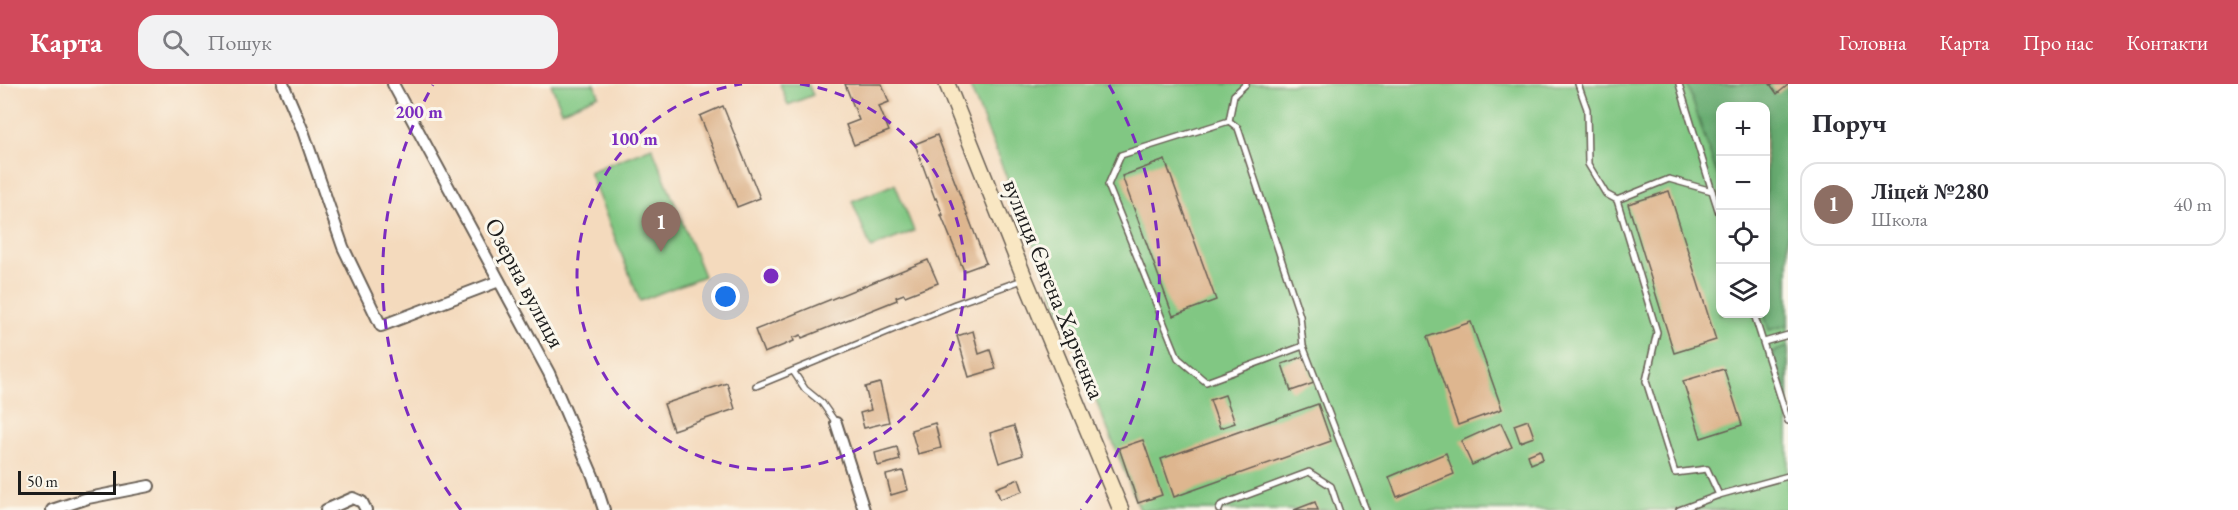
<!DOCTYPE html>
<html lang="uk">
<head>
<meta charset="utf-8">
<style>
  body { margin:0; font-family:"EB Garamond",serif; background:#f2f2f3; color:#2b2b33 }
  .controls { position:absolute; right:18px; top:18px; display:grid; overflow:hidden; border-radius:12px; box-shadow:0 3px 9px #0003 }
  .controls button { width:54px; height:54px; display:grid; place-items:center; padding:0; border:0; border-bottom:2px solid #e1e1e2; background:#fff; color:#2b2b33; font:30px sans-serif }
  .scale { position:absolute; left:18px; bottom:15px; width:98px; box-sizing:border-box; padding-left:6px; border:3px solid #1c1c1c; border-top:0; font-size:16px; line-height:21px; white-space:nowrap; color:#1c1c1c; -webkit-text-stroke:4px #fbf7ec; paint-order:stroke }
  .you { position:absolute; left:726px; top:213px; width:21px; height:21px; margin:-15px; border:4px solid #fff; border-radius:50%; background:#1a73e8; box-shadow:0 0 0 9px #1a73e833 }
  .badge { display:grid; place-items:center; width:39px; height:39px; border-radius:50%; background:#d1495b; color:#fff; font-size:20px; font-weight:700 }
  .pin { position:absolute; translate:-50% -50px; filter:drop-shadow(0 2px 3px #0008) }
  .pin::after { content:''; position:absolute; top:32px; width:21px; height:18px; background:inherit; clip-path:polygon(0 0,100% 0,50% 100%) }
  .list { margin:0; padding:0; list-style:none }
  h2 { display:flex; justify-content:space-between; align-items:center; height:78px; margin:0; padding:0 24px; font-size:26px }
  h2 small { font-size:20px; font-weight:400; color:#7c7c81 }
  .list li { display:grid; grid-template-columns:39px 1fr auto; gap:18px; align-items:center; box-sizing:border-box; height:84px; margin:0 12px 12px; padding:0 12px; border:2px solid #e1e1e2; border-radius:18px }
  .list b { display:block; font-size:22px; white-space:nowrap }
  .list p { margin:0; font-size:20px; white-space:nowrap; color:#7c7c81 }
  .list em { font-size:20px; font-style:normal; color:#7c7c81 }
  .icon { flex:none; width:33px; height:33px; fill:none; stroke:currentColor; stroke-width:2; stroke-linecap:round; stroke-linejoin:round }
  .map { position:relative; flex:none; width:1788px; height:426px; overflow:hidden }
  header { display:flex; align-items:center; gap:36px; box-sizing:border-box; height:84px; padding:0 30px; background:#d1495b; color:#fff }
  header strong { font-size:28px }
  nav { display:flex; gap:33px; margin-inline-start:auto; font-size:21px }
  .search { width:420px; height:54px; background:#f2f2f3; display:flex; align-items:center; gap:15px; box-sizing:border-box; padding:0 21px; border-radius:18px; color:#7c7c81; font-size:22px }
  main { display:flex }
  aside { flex:1; background:#fff }
  .map>svg:first-child { display:block }
</style>
</head>
<body>
<header>
<strong>Карта</strong>
<div class="search"><svg class="icon" aria-label="search" viewBox="0 0 24 24"><circle cx="10" cy="10" r="6"/><path d="M15 15l6 6"/></svg>Пошук</div>
<nav><a>Головна</a><a>Карта</a><a>Про нас</a><a>Контакти</a></nav>
</header>
<main>
<div class="map">
<svg width="1788" height="426" viewBox="0 0 1788 426">
  <rect width="100%" height="100%" fill="#fbf7ec"/>
  <filter id="ink" filterUnits="userSpaceOnUse"><feTurbulence type="fractalNoise" baseFrequency=".0167" numOctaves="2"/><feDisplacementMap in="SourceGraphic" scale="12" xChannelSelector="R" yChannelSelector="G"/><feConvolveMatrix kernelMatrix="1 2 1 2 8 2 1 2 1" color-interpolation-filters="sRGB"/></filter>
  <filter id="wash" filterUnits="userSpaceOnUse"><feTurbulence type="fractalNoise" baseFrequency=".008" numOctaves="4" result="noise"/><feDisplacementMap in="SourceGraphic" scale="24" xChannelSelector="R" yChannelSelector="G"/><feGaussianBlur stdDeviation="1.35" result="paint"/><feColorMatrix in="noise" values="0 0 0 0 0 0 0 0 0 0 0 0 0 0 0 0 0 1.4 0 .05"/><feComposite in="paint" operator="in"/></filter>
  <g filter="url(#wash)">
    <rect width="100%" height="100%" fill="#f4dabd"/>
    <!-- green -->
    <g fill="#81c783" stroke="#4e7250" stroke-width="1.5" fill-rule="evenodd">
      <polygon points="551,0 595,0 599,11 562,27"/>
      <polygon points="780,0 808,0 813,11 788,21"/>
      <path d="M969 0H1788V426H1140ZM1720 22H1766V230H1720Z"/>
      <polygon points="652,63 704,192 640,217 589,88"/>
      <polygon points="895,100 914,147 871,164 852,117"/>
    </g>
    <!-- forest -->
    <g fill="#68ac71" stroke="#426446" stroke-width="1.5">
      <polygon points="1687,0 1788,0 1788,241 1769,246 1764,230 1766,230 1766,22 1720,22 1720,100"/>
      <polygon points="1788,263 1788,319 1772,268"/>
    </g>
    <g id="blocks">
      <!-- building -->
      <g fill="#deb68f">
        <polygon points="845,0 882,0 889,18 879,22 889,47 854,61 846,41 859,36"/>
        <polygon points="1770,0 1788,0 1788,1 1777,10"/>
        <polygon points="723,22 760,114 737,123 700,32"/>
        <polygon points="937,51 986,179 964,187 941,131 943,131 936,114 935,115 915,60"/>
        <polygon points="1165,76 1216,216 1173,232 1122,92"/>
        <polygon points="1669,107 1716,256 1674,269 1628,120"/>
        <polygon points="928,176 938,199 905,212 904,210 896,213 897,216 802,254 801,251 793,254 794,257 764,269 755,246"/>
        <polygon points="1471,238 1502,325 1458,341 1427,253"/>
        <polygon points="973,247 979,270 990,266 996,285 969,293 957,252"/>
        <polygon points="1305,272 1314,299 1291,307 1282,280"/>
        <polygon points="1724,285 1742,341 1701,354 1683,297"/>
        <polygon points="727,299 735,325 673,346 664,320"/>
        <polygon points="880,299 889,338 864,344 860,329 871,326 865,303"/>
        <polygon points="1225,311 1235,339 1220,344 1210,316"/>
        <polygon points="1318,320 1331,357 1174,413 1161,375"/>
        <polygon points="1528,336 1534,353 1520,358 1514,341"/>
        <polygon points="935,339 941,364 918,370 911,346"/>
        <polygon points="1501,339 1512,363 1472,381 1461,357"/>
        <polygon points="1014,342 1023,371 999,379 990,349"/>
        <polygon points="1143,356 1162,411 1138,419 1119,364"/>
        <polygon points="897,363 900,376 878,382 875,369"/>
        <polygon points="1540,366 1543,375 1531,380 1528,371"/>
        <polygon points="1446,369 1454,390 1397,413 1389,393"/>
        <polygon points="903,387 908,406 891,411 886,391"/>
        <polygon points="1019,395 1023,407 1000,415 996,404"/>
        <polygon points="1315,418 1318,426 1294,426"/>
      </g>
    </g>
  </g>
  <g filter="url(#ink)">
    <use href="#blocks" fill-opacity="0" stroke="#685e54" stroke-width="1.5"/>
    <g fill="none" stroke-linecap="round" stroke-linejoin="round">
      <!-- lane casing -->
      <g stroke="#685e54" stroke-width="8">
        <g id="lane">
          <polyline points="1246,0 1234,11 1229,37 1121,71 1108,101 1178,274 1206,298 1303,262 1366,426"/>
          <polyline points="1578,0 1587,25 1588,80 1606,110 1617,116 1657,248 1646,297 1675,389 1707,385 1719,411"/>
          <polyline points="1679,0 1712,107"/>
          <polyline points="1229,37 1238,44 1300,232 1303,262"/>
          <polyline points="1617,116 1669,95 1712,107 1720,132"/>
          <polyline points="1754,230 1788,337"/>
          <polyline points="1764,258 1788,251"/>
          <polyline points="793,287 805,305 822,319 836,339"/>
          <polyline points="756,302 955,220 1025,195"/>
          <polyline points="1219,426 1221,421 1309,388 1331,402 1339,426"/>
          <polyline points="1679,426 1719,411 1788,392"/>
        </g>
      </g>
      <!-- street casing -->
      <g stroke="#685e54" stroke-width="14">
        <g id="street">
          <polyline points="283,0 303,47 343,163 381,242 499,197"/>
          <polyline points="393,0 549,289 593,392 604,426"/>
          <polyline points="836,339 864,426"/>
          <polyline points="52,426 88,414 149,402"/>
          <polyline points="326,426 353,414 362,418 366,426"/>
        </g>
      </g>
      <!-- secondary casing -->
      <g stroke="#685e54" stroke-width="18">
        <polyline id="secondary" points="947,0 1025,195 1121,426"/>
      </g>
      <!-- lane -->
      <use href="#lane" stroke="#fff" stroke-width="5"/>
      <!-- street -->
      <use href="#street" stroke="#fff" stroke-width="10"/>
      <!-- secondary -->
      <use href="#secondary" stroke="#f9e7c3" stroke-width="15"/>
    </g>
  </g>
  <!-- distance rings -->
  <g fill="none" stroke="#7b2cbf" stroke-width="3" stroke-dasharray="10 8">
    <path d="M800 0A194 194 0 1 1 742 0"/>
    <path d="M461 426A388 388 0 0 1 433 1M1109 1A388 388 0 0 1 1081 426"/>
  </g>
  <g text-anchor="middle" stroke-width="6" stroke-linejoin="round" paint-order="stroke">
    <!-- street labels -->
    <g font-size="24" fill="#1c1c1c" stroke="#fbf7ec">
      <text transform="translate(525 199) rotate(62)" y="8">Озерна вулиця</text>
      <text transform="translate(1054 205) rotate(68)" y="8">вулиця Євгена Харченка</text>
    </g>
  </g>
  <circle cx="771" cy="192" r="9" fill="#7b2cbf" stroke="#fbf7ec" stroke-width="3"/>
  <g font-size="18" text-anchor="middle" font-weight="bold" fill="#7b2cbf" stroke="#fbf7ec" stroke-width="6" stroke-linejoin="round" paint-order="stroke">
    <text x="419" y="34">200 m</text>
    <text x="634" y="61">100 m</text>
  </g>
</svg>
<div class="controls">
<button>+</button>
<button>−</button>
<button><svg class="icon" aria-label="locate" viewBox="0 0 24 24"><circle cx="12" cy="12" r="6"/><path d="M12 2v4M12 18v4M2 12h4M18 12h4"/></svg></button>
<button><svg class="icon" aria-label="layers" viewBox="0 0 24 24"><path d="M12 4l9 5-9 5-9-5zM3 14l9 5 9-5"/></svg></button>
</div>
<div class="scale">50 m</div>
<div class="you"></div>
<div class="pin badge" style="left:661px;top:168px;background:#8d6e63">1</div>
</div>
<aside>
<h2>Поруч<small></small></h2>
<ul class="list">
<li><span class="badge" style="background:#8d6e63">1</span><div><b>Ліцей №280</b><p>Школа</p></div><em>40 m</em></li>
</ul>
</aside>
</main>
</body>
</html>
